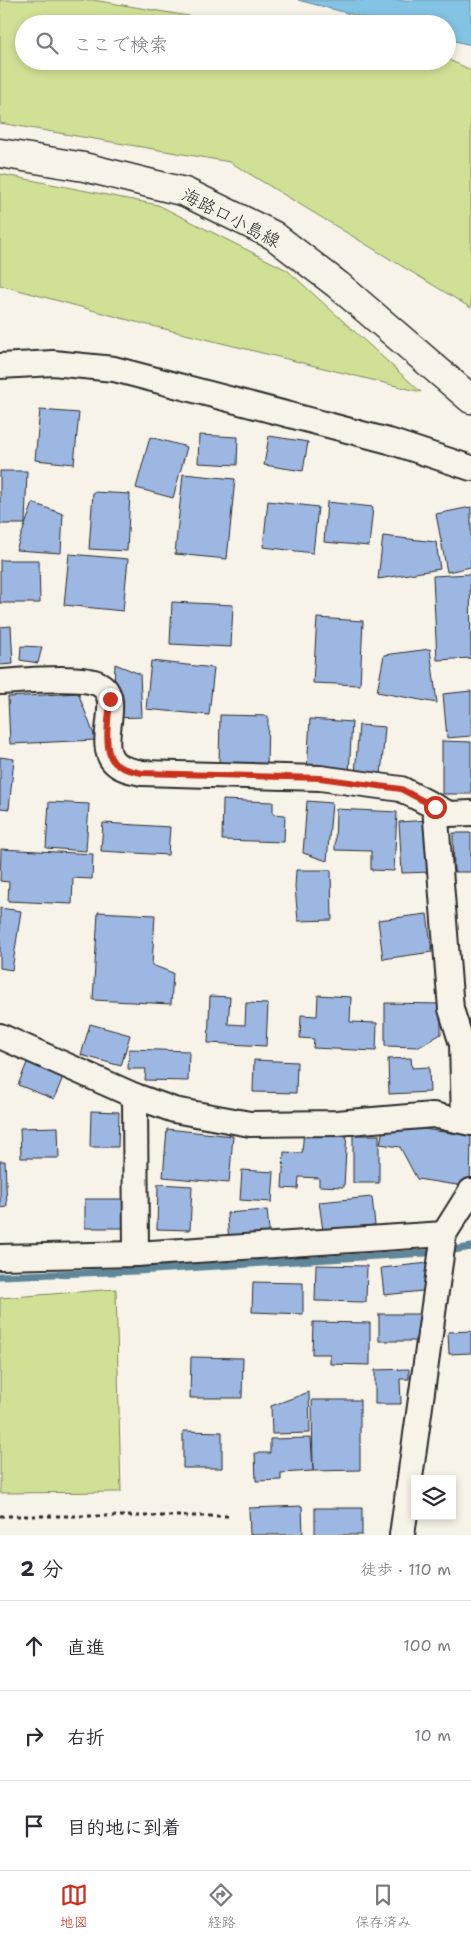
<!DOCTYPE html>
<html lang="ja">
<head>
<meta charset="utf-8">
<style>
  body { margin:0; font-family:"Shantell Sans","Klee One",sans-serif; background:#f7f7f7; color:#2b2b33 }
  .controls { position:absolute; right:15px; bottom:15px; display:grid; overflow:hidden; border-radius:0px; box-shadow:0 2px 8px #0003 }
  .controls button { width:45px; height:45px; display:grid; place-items:center; padding:0; border:0; border-bottom:1px solid #e1e1e2; background:#fff; color:#2b2b33; font:25px sans-serif }
  .stop { position:absolute; width:15px; height:15px; margin:-11px; border:4px solid #c8321e; border-radius:50%; background:#fff }
  .stop.end { background:#c8321e; border-color:#fff; box-shadow:0 1px 5px #0008 }
  .list { margin:0; padding:0; list-style:none }
  h2 { display:flex; justify-content:space-between; align-items:center; height:65px; margin:0; padding:0 20px; font-size:21px }
  h2 small { font-size:16px; font-weight:400; color:#7c7c81 }
  .list li { display:grid; grid-template-columns:32px 1fr auto; gap:15px; align-items:center; box-sizing:border-box; height:90px; padding:0 20px; border-top:1px solid #e1e1e2 }
  .list b { display:block; font-size:19px; white-space:nowrap }
  .list em { font-size:16px; font-style:normal; color:#7c7c81 }
  .icon { flex:none; width:28px; height:28px; fill:none; stroke:currentColor; stroke-width:2; stroke-linecap:round; stroke-linejoin:round }
  .map { position:relative; flex:none; width:471px; height:1535px; overflow:hidden }
  .search { position:absolute; background:#fff; box-shadow:0 2px 8px #0003; left:15px; right:15px; top:15px; height:55px; display:flex; align-items:center; gap:12px; box-sizing:border-box; padding:0 18px; border-radius:28px; color:#7c7c81; font-size:19px }
  .sheet { height:335px; background:#fff }
  nav { display:flex; justify-content:space-around; align-items:center; box-sizing:border-box; height:70px; border-top:1px solid #e1e1e2; background:#fff; font-size:14px; color:#7c7c81 }
  nav a { display:grid; justify-items:center; gap:2px }
  nav .on { color:#c8321e }
  .map>svg:first-child { display:block }
</style>
</head>
<body>
<div class="map">
<svg width="471" height="1535" viewBox="0 0 471 1535">
  <rect width="100%" height="100%" fill="#f7f3e8"/>
  <filter id="ink" filterUnits="userSpaceOnUse"><feTurbulence type="fractalNoise" baseFrequency=".02" numOctaves="2"/><feDisplacementMap in="SourceGraphic" scale="10" xChannelSelector="R" yChannelSelector="G"/><feConvolveMatrix kernelMatrix="1 2 1 2 8 2 1 2 1" color-interpolation-filters="sRGB"/></filter>
  <g filter="url(#ink)">
    <!-- green -->
    <g fill="#d0e195" stroke="#7e8660">
      <polygon points="0,0 93,0 236,24 24,24 24,61 447,61 447,59 471,70 471,308 230,162 0,123"/>
      <polygon points="0,174 158,205 287,270 421,392 132,321 0,285"/>
      <polygon points="116,1289 121,1492 0,1493 0,1298"/>
    </g>
    <!-- water -->
    <polygon fill="#83c3e3" stroke="#608699" points="298,0 471,0 471,45 447,39 447,24 388,24"/>
    <g fill="none" stroke-linecap="round" stroke-linejoin="round">
      <!-- stream -->
      <polyline stroke="#608699" stroke-width="7" points="0,1276 137,1271 442,1252 471,1247"/>
    </g>
    <!-- building -->
    <g fill="#9db7e3" stroke="#2b2b2b">
      <polygon points="40,410 79,413 74,464 35,460"/>
      <polygon points="199,435 238,437 237,465 198,463"/>
      <polygon points="269,436 308,442 303,471 264,465"/>
      <polygon points="150,437 187,447 173,498 136,488"/>
      <polygon points="0,471 27,471 25,524 0,524"/>
      <polygon points="183,474 235,479 227,559 175,554"/>
      <polygon points="93,492 130,494 127,551 89,549"/>
      <polygon points="268,501 318,507 313,553 263,547"/>
      <polygon points="327,502 373,507 369,546 324,542"/>
      <polygon points="33,503 63,514 61,553 16,550"/>
      <polygon points="471,507 471,567 447,572 436,514"/>
      <polygon points="383,536 436,542 440,569 378,579"/>
      <polygon points="69,554 128,559 123,611 64,605"/>
      <polygon points="0,560 39,560 40,603 0,603"/>
      <polygon points="470,574 471,658 437,660 433,576"/>
      <polygon points="172,602 233,605 231,647 170,644"/>
      <polygon points="317,618 363,621 360,685 313,683"/>
      <polygon points="11,626 13,664 0,665 0,627"/>
      <polygon points="21,646 42,647 38,663 20,660"/>
      <polygon points="430,649 437,703 377,692 384,655"/>
      <polygon points="151,661 214,668 209,715 146,709"/>
      <polygon points="115,664 140,674 142,717 113,718"/>
      <polygon points="471,691 471,736 447,738 443,694"/>
      <polygon points="78,693 96,740 10,744 8,697"/>
      <polygon points="220,715 268,716 267,767 219,766"/>
      <polygon points="310,719 352,722 349,773 307,770"/>
      <polygon points="359,725 385,727 381,776 355,774"/>
      <polygon points="442,741 471,742 471,794 442,794"/>
      <polygon points="0,757 14,759 9,809 0,808"/>
      <polygon points="223,800 273,802 273,814 285,815 284,842 222,840"/>
      <polygon points="307,801 332,803 327,861 303,853"/>
      <polygon points="49,802 89,804 86,851 46,848"/>
      <polygon points="336,809 397,812 394,871 371,870 371,851 335,850"/>
      <polygon points="429,820 432,872 402,873 399,822"/>
      <polygon points="103,823 170,827 168,855 101,851"/>
      <polygon points="453,833 471,833 471,872 454,872"/>
      <polygon points="1,849 93,854 92,879 73,878 72,904 8,901 9,882 0,881"/>
      <polygon points="296,870 331,870 332,920 298,921 295,887"/>
      <polygon points="0,908 21,911 12,970 0,968"/>
      <polygon points="98,912 155,915 152,965 173,973 171,1004 93,1000"/>
      <polygon points="427,914 432,952 383,959 378,920"/>
      <polygon points="318,995 351,997 350,1022 377,1023 376,1051 313,1048 314,1039 300,1038 301,1015 317,1016"/>
      <polygon points="210,996 230,997 228,1024 245,1025 246,1003 268,1004 266,1046 208,1043"/>
      <polygon points="385,1003 441,1004 441,1034 419,1047 385,1046"/>
      <polygon points="90,1024 130,1035 121,1066 81,1055"/>
      <polygon points="129,1049 189,1051 188,1081 145,1080 146,1069 128,1069"/>
      <polygon points="29,1058 65,1072 54,1099 18,1085"/>
      <polygon points="411,1058 412,1068 429,1067 430,1092 389,1094 388,1059"/>
      <polygon points="254,1060 297,1062 296,1093 253,1092"/>
      <polygon points="91,1111 119,1112 118,1147 90,1147"/>
      <polygon points="384,1123 471,1136 470,1187 417,1179 400,1147 380,1144"/>
      <polygon points="58,1127 59,1158 21,1158 20,1128"/>
      <polygon points="167,1129 233,1136 229,1183 163,1177"/>
      <polygon points="304,1129 347,1131 344,1187 319,1186 319,1178 299,1177 298,1189 282,1188 284,1152 302,1153"/>
      <rect x="353" y="1135" width="26" height="48"/>
      <polygon points="0,1161 5,1161 7,1207 0,1208"/>
      <polygon points="242,1170 274,1172 272,1202 240,1200"/>
      <polygon points="158,1184 192,1186 190,1230 157,1229"/>
      <polygon points="372,1197 375,1225 323,1231 319,1202"/>
      <polygon points="85,1199 130,1199 131,1228 85,1228"/>
      <polygon points="267,1210 270,1240 229,1244 227,1213"/>
      <polygon points="429,1263 432,1290 384,1295 381,1268"/>
      <polygon points="316,1265 367,1266 366,1302 315,1301"/>
      <polygon points="253,1282 303,1283 303,1314 252,1312"/>
      <rect x="379" y="1314" width="42" height="27"/>
      <polygon points="313,1322 370,1323 370,1365 330,1364 330,1354 312,1354"/>
      <polygon points="471,1331 471,1353 449,1354 448,1332"/>
      <polygon points="191,1357 243,1358 242,1398 190,1398"/>
      <polygon points="409,1369 409,1379 400,1379 401,1404 375,1404 375,1370"/>
      <polygon points="309,1392 310,1433 272,1434 271,1406"/>
      <polygon points="312,1400 360,1400 360,1470 313,1471"/>
      <polygon points="183,1431 222,1432 222,1468 183,1468"/>
      <polygon points="311,1438 313,1471 281,1473 281,1480 256,1481 255,1453 270,1453 270,1439"/>
      <polygon points="302,1506 303,1535 250,1535 249,1508"/>
      <rect x="315" y="1508" width="47" height="27"/>
    </g>
    <g fill="none" stroke-linecap="round" stroke-linejoin="round">
      <!-- minor casing -->
      <g stroke="#2b2b2b" stroke-width="28">
        <g id="minor">
          <polyline points="0,366 53,363 114,369 389,441 471,468"/>
          <path d="M0 682C21 681 82 675 99 684 125 698 95 743 114 762 120 769 133 771 142 773L320 778 401 789 449 814 471 813"/>
          <polyline points="435,807 451,1009 462,1044 464,1120"/>
          <polyline points="0,1036 135,1096 174,1110 250,1124 337,1123 433,1115 471,1123"/>
          <polyline points="135,1096 136,1254"/>
          <polyline points="0,1257 136,1254 444,1234"/>
          <polyline points="402,1535 444,1234 471,1191"/>
        </g>
      </g>
      <!-- major casing -->
      <g stroke="#2b2b2b" stroke-width="31">
        <polyline id="major" points="0,153 84,167 185,192 273,235 338,285 471,399"/>
      </g>
      <!-- path -->
      <polyline stroke="#2b2b2b" stroke-width="3" stroke-dasharray="4 4" stroke-linecap="butt" points="0,1516 228,1516"/>
      <!-- minor -->
      <use href="#minor" stroke="#f7f3e8" stroke-width="24"/>
      <!-- major -->
      <use href="#major" stroke="#f7f3e8" stroke-width="28"/>
    </g>
  </g>
  <g fill="none" stroke-linecap="round" stroke-linejoin="round" filter="url(#ink)">
    <!-- route -->
    <path stroke="#c8321e" stroke-width="6" d="M110 699C109 716 103 749 113 761 119 769 133 771 142 773L320 778 401 789 435 807"/>
  </g>
  <g text-anchor="middle" stroke-width="4.5" stroke-linejoin="round" paint-order="stroke">
    <!-- street labels -->
    <g font-size="18" fill="#2b2b2b" stroke="#f7f3e8">
      <text transform="translate(231 218) rotate(27)" y="6">海路口小島線</text>
    </g>
  </g>
</svg>
<div class="controls">
<button><svg class="icon" aria-label="layers" viewBox="0 0 24 24"><path d="M12 4l9 5-9 5-9-5zM3 14l9 5 9-5"/></svg></button>
</div>
<div class="stop" style="left:435px;top:807px"></div>
<div class="stop end" style="left:110px;top:699px"></div>
<div class="search"><svg class="icon" aria-label="search" viewBox="0 0 24 24"><circle cx="10" cy="10" r="6"/><path d="M15 15l6 6"/></svg>ここで検索</div>
</div>
<section class="sheet">
<h2>2 分<small>徒歩 · 110 m</small></h2>
<ul class="list">
<li><svg class="icon" aria-label="ahead" viewBox="0 0 24 24"><path d="M12 20V5M6 11l6-6 6 6"/></svg><div><b>直進</b></div><em>100 m</em></li>
<li><svg class="icon" aria-label="right" viewBox="0 0 24 24"><path d="M7 20v-9h11M14 6l5 5-5 5"/></svg><div><b>右折</b></div><em>10 m</em></li>
<li><svg class="icon" aria-label="arrive" viewBox="0 0 24 24"><path d="M6 21V4h12l-3 4 3 4H6"/></svg><div><b>目的地に到着</b></div></li>
</ul>
</section>
<nav>
<a class="on"><svg class="icon" aria-label="map" viewBox="0 0 24 24"><path d="M3 6l6-2 6 2 6-2v14l-6 2-6-2-6 2zM9 4v14M15 6v14"/></svg>地図</a>
<a><svg class="icon" aria-label="directions" viewBox="0 0 24 24"><path d="M12 3l9 9-9 9-9-9zM9 14v-3h6M13 9l2 2-2 2"/></svg>経路</a>
<a><svg class="icon" aria-label="saved" viewBox="0 0 24 24"><path d="M7 4h10v16l-5-4-5 4z"/></svg>保存済み</a>
</nav>
</body>
</html>
